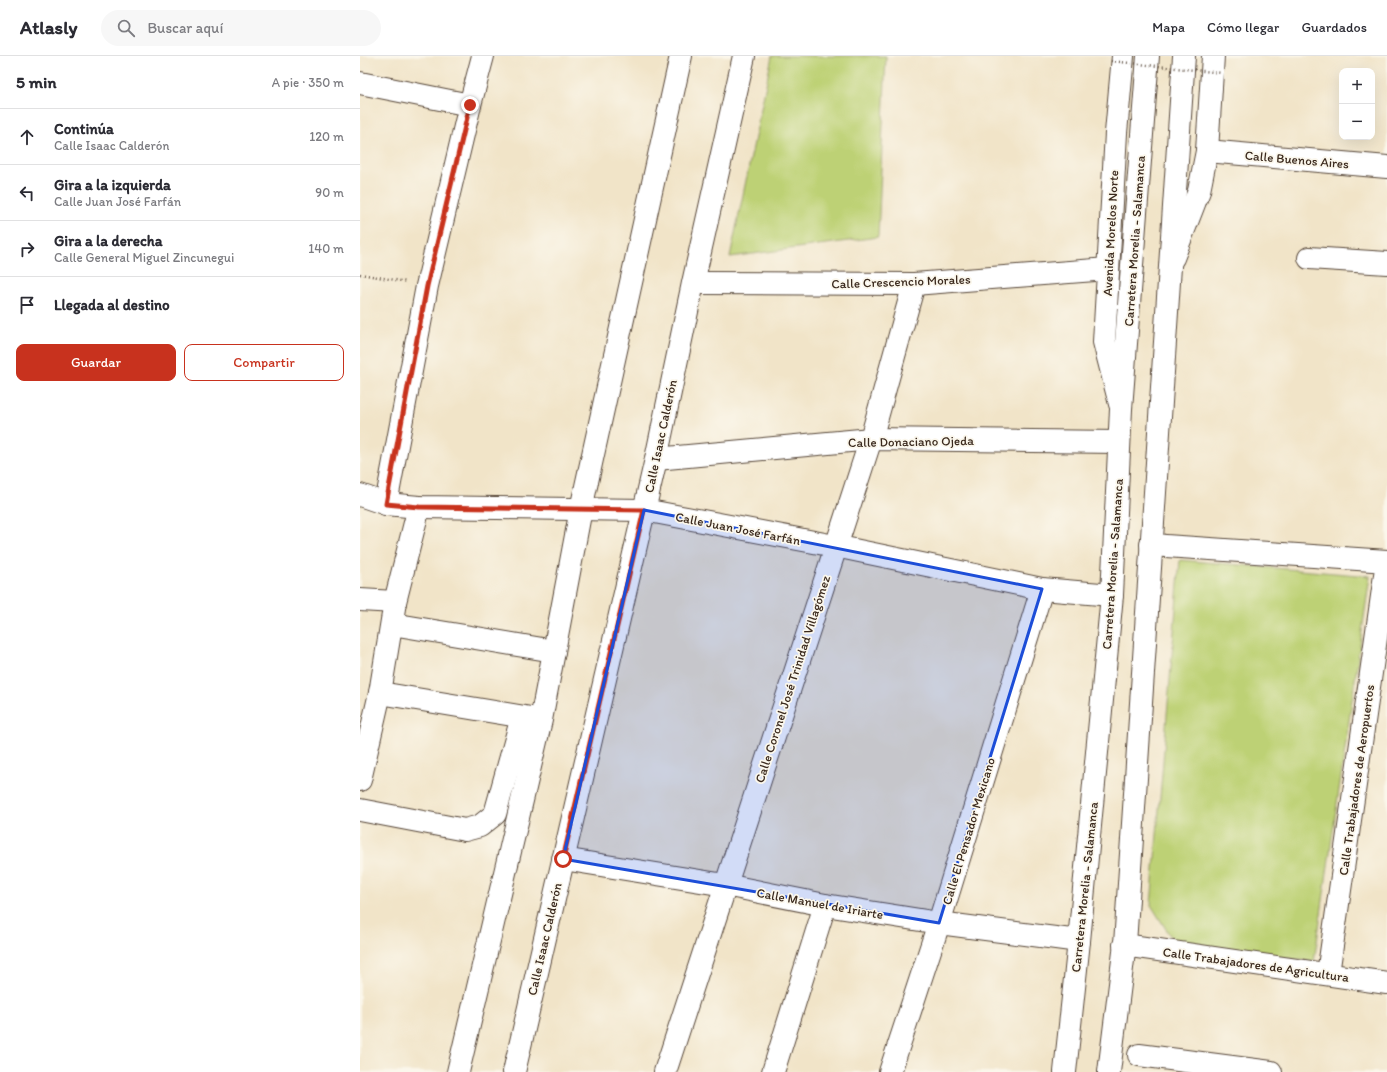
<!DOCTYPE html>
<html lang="es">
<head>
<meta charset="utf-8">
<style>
  body { margin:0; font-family:Itim,sans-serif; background:#f7f7f7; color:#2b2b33 }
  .controls { position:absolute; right:12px; top:12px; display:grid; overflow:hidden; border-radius:8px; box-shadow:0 4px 16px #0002 }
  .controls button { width:36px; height:36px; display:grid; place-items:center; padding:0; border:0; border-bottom:1px solid #e1e1e2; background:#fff; color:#2b2b33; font:20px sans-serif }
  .stop { position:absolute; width:12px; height:12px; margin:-9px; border:3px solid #c8321e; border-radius:50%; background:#fff }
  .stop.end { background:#c8321e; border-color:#fff; box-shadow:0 1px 4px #0008 }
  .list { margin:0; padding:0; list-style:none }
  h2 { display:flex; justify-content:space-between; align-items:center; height:52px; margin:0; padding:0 16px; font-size:17px }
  h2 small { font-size:13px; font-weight:400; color:#7c7c81 }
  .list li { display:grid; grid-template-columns:26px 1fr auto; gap:12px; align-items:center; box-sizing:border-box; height:56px; padding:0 16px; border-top:1px solid #e1e1e2 }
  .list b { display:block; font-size:15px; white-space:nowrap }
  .list p { margin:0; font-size:13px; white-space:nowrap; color:#7c7c81 }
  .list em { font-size:13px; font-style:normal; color:#7c7c81 }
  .actions { display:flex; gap:8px; padding:12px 16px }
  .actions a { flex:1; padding:9px 0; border:1px solid #c8321e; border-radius:8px; text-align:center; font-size:14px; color:#c8321e }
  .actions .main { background:#c8321e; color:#fff }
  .icon { flex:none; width:22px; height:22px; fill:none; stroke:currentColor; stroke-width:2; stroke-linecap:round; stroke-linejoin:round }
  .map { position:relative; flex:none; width:1027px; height:1016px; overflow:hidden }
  header { display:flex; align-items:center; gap:24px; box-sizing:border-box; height:56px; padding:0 20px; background:#fff; border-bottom:1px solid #e1e1e2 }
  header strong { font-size:19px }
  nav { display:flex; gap:22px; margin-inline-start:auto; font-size:14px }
  .search { width:280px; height:36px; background:#f7f7f7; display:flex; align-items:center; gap:10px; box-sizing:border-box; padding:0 14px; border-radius:22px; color:#7c7c81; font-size:15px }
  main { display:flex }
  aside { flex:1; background:#fff }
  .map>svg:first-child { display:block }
</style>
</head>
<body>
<header>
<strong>Atlasly</strong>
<div class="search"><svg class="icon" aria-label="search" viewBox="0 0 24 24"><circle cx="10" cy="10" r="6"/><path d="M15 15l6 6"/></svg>Buscar aquí</div>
<nav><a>Mapa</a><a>Cómo llegar</a><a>Guardados</a></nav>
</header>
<main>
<aside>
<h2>5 min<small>A pie · 350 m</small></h2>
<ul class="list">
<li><svg class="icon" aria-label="ahead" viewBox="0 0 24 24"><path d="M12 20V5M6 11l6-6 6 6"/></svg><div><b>Continúa</b><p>Calle Isaac Calderón</p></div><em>120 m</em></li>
<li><svg class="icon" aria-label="left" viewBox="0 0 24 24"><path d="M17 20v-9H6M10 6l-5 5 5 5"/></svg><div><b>Gira a la izquierda</b><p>Calle Juan José Farfán</p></div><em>90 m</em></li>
<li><svg class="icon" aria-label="right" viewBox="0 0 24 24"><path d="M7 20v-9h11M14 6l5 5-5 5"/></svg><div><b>Gira a la derecha</b><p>Calle General Miguel Zincunegui</p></div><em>140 m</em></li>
<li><svg class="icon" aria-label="arrive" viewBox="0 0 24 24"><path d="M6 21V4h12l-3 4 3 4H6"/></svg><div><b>Llegada al destino</b></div></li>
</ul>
<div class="actions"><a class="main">Guardar</a><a>Compartir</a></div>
</aside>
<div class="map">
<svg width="1027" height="1016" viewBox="0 0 1027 1016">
  <rect width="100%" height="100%" fill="#fbf7ec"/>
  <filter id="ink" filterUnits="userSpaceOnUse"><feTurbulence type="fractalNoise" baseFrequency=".025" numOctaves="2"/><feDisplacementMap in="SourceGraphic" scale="8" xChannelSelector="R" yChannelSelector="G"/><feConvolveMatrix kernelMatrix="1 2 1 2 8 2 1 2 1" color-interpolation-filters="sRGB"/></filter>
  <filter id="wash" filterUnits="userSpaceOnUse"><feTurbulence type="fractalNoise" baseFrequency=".012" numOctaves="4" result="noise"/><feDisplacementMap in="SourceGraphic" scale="16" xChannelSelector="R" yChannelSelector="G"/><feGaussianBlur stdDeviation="0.9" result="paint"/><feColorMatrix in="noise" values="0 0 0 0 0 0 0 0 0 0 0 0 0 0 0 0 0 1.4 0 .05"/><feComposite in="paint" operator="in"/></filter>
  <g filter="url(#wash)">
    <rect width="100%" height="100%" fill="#f1e4c8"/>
    <!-- green -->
    <g fill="#bdd175" stroke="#7c7e4a">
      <polygon points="412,0 526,0 518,181 370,201"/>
      <polygon points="820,504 1010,520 954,906 814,886 791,849"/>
    </g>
  </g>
  <g filter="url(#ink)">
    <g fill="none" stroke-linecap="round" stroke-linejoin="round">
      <!-- minor casing -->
      <g stroke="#564638" stroke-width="24">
        <g id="minor">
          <polyline points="0,27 110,49"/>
          <polyline points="847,95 1027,111"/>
          <polyline points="813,202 839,135 847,95 853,0"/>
          <polyline points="949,202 1027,207"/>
          <polyline points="333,227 554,228 748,213"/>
          <polyline points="760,348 744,286 756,77 763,0"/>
          <polyline points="296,403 511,383 759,386"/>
          <polyline points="0,439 26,448 59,451 284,454 475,490 682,533 752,539"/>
          <polyline points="26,448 67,230 110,49 123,0"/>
          <polyline points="791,489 1027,505 968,918"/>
          <polyline points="0,544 35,546"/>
          <polyline points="32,568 194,595"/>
          <polyline points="20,637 177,663"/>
          <polyline points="0,724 20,637 35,546 59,451"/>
          <polyline points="0,754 105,774 120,770 135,758 162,661"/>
          <polyline points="203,803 365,829 465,849 579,867 719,885"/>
          <polyline points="764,889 1027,927"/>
          <polyline points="779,999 911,1016"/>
          <polyline points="98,1016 181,664 221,453 321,0"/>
          <polyline points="154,1016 296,403 333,227 384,0"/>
          <polyline points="305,1016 511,383 554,228"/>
          <polyline points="413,1016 465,849"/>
          <polyline points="530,1016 579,867 682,533"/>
        </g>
      </g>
      <!-- highway casing -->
      <g stroke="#564638" stroke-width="24">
        <g id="highway">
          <polyline points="705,1016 719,885 752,539 761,353 788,0"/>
          <polyline points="749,1016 765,888 824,0"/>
        </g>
      </g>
      <!-- path -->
      <polyline stroke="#564638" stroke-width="2.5" stroke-dasharray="1 3" stroke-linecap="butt" points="0,218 47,226"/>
      <!-- minor -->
      <use href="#minor" stroke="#fff" stroke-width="22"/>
      <!-- highway -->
      <use href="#highway" stroke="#fff" stroke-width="22"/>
      <!-- path-bridge -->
      <polyline stroke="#564638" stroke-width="2.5" stroke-dasharray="1 3" stroke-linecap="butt" points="751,5 862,17"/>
    </g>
  </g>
  <g fill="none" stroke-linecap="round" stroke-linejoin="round" filter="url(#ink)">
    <!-- route -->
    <polyline stroke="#c8321e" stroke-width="5" points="110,49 67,230 26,448 59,451 284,454 203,803"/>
  </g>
  <!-- marked area -->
  <path fill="#1d4ed8" fill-opacity="0.2" stroke="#1d4ed8" stroke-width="3" stroke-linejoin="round" d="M284 454 682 533 579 867 203 803Z"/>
  <g text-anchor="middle" stroke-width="3.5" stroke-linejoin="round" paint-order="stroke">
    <!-- street labels -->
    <g font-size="13" fill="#3b2a1e" stroke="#fbf7ec">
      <text transform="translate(937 103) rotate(5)" y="5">Calle Buenos Aires</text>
      <text transform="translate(750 177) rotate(-87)" y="5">Avenida Morelos Norte</text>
      <text transform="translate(774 185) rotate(-86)" y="5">Carretera Morelia - Salamanca</text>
      <text transform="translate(541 225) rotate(-2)" y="5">Calle Crescencio Morales</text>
      <text transform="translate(300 380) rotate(-78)" y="5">Calle Isaac Calderón</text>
      <text transform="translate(551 385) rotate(-1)" y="5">Calle Donaciano Ojeda</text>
      <text transform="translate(378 472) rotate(11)" y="5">Calle Juan José Farfán</text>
      <text transform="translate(752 508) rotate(-86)" y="5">Carretera Morelia - Salamanca</text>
      <text transform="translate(432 623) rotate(-72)" y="5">Calle Coronel José Trinidad Villagómez</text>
      <text transform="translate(996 724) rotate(-82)" y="5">Calle Trabajadores de Aeropuertos</text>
      <text transform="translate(608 775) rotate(-73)" y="5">Calle El Pensador Mexicano</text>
      <text transform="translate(724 831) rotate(-84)" y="5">Carretera Morelia - Salamanca</text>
      <text transform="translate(460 847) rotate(10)" y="5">Calle Manuel de Iriarte</text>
      <text transform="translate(184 883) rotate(-77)" y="5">Calle Isaac Calderón</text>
      <text transform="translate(896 908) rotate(8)" y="5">Calle Trabajadores de Agricultura</text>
    </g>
  </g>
</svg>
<div class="controls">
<button>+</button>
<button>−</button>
</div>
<div class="stop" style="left:203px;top:803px"></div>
<div class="stop end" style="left:110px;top:49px"></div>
</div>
</main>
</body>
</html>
